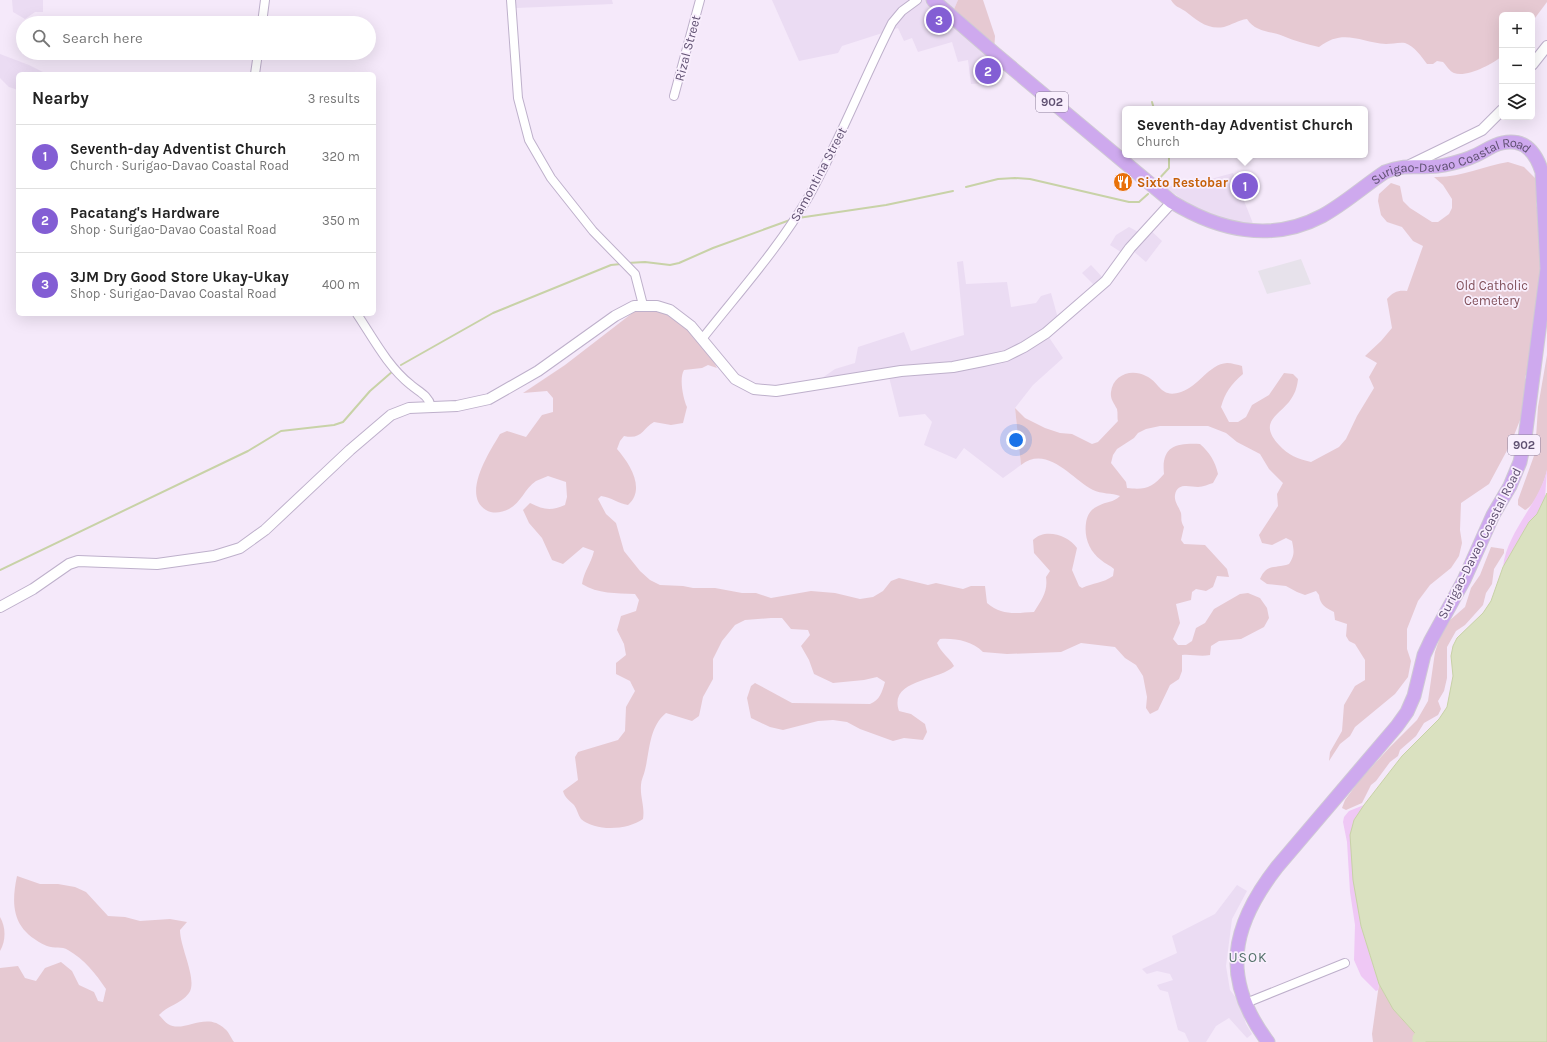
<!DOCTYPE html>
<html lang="en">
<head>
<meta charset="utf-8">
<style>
  body { margin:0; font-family:Karla,sans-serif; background:#f2f2f2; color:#222 }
  .controls { position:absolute; right:12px; top:12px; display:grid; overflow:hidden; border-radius:6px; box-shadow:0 4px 16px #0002 }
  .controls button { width:36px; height:36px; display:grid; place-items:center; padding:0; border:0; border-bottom:1px solid #e0e0e0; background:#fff; color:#222; font:20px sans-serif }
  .you { position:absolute; left:1016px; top:440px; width:14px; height:14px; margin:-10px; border:3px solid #fff; border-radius:50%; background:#1a73e8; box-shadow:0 0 0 6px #1a73e833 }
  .badge { display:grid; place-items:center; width:26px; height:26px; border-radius:50%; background:#835ed4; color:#fff; font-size:13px; font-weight:700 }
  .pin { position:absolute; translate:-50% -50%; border:2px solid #fff; box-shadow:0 1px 4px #0006 }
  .popup { position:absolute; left:1122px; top:106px; width:246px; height:52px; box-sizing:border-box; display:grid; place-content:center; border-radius:6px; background:#fff; filter:drop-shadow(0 1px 3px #0005); font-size:13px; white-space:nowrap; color:#767676 }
  .popup b { font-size:15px; color:#222 }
  .popup::after { content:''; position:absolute; left:50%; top:100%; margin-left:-8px; border:8px solid transparent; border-top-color:#fff }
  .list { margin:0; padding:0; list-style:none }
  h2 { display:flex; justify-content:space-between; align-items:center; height:52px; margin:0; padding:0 16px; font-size:17px }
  h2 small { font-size:13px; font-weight:400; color:#767676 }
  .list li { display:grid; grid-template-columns:26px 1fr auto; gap:12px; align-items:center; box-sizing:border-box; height:64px; padding:0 16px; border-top:1px solid #e0e0e0 }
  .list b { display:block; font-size:15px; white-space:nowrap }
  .list p { margin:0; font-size:13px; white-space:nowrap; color:#767676 }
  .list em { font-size:13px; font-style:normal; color:#767676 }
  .icon { flex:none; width:22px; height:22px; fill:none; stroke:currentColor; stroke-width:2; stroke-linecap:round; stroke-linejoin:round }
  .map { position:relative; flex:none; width:1547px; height:1042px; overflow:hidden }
  .search { position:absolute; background:#fff; box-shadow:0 4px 16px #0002; left:16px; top:16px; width:360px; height:44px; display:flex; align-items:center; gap:10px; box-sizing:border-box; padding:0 14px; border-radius:22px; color:#767676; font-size:15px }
  .panel { position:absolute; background:#fff; box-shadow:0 4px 16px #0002; left:16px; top:72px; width:360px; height:244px; border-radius:6px }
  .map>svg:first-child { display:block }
</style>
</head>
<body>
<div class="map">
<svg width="1547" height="1042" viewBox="0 0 1547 1042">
  <rect width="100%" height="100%" fill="#f5e9fa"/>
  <!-- residential -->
  <g fill="#ebdcf3">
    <polygon points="12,0 43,0 43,12 35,12 25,19 13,12"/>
    <polygon points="516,0 612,0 613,4 516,8"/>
    <polygon points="772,0 958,0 951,16 994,53 992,61 994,83 971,84 968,60 958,62 952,42 918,52 912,38 904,41 898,28 842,46 838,53 799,61"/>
    <polygon points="0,54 29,65 47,74 18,74 18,90 9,87 0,78"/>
    <polygon points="1233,173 1254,226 1240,225 1201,212 1166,188 1190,179 1192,184"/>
    <polygon points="1129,227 1144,235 1149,229 1162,241 1146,262 1132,250 1127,256 1110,245 1116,235"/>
    <polygon points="963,261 966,284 1007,282 1011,307 1036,303 1041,296 1051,293 1059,322 1046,333 1063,358 1033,385 1015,408 1021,465 1003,478 964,448 956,459 924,445 932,422 925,414 899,417 888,373 824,383 822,378 835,369 855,363 858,347 904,332 911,351 964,335 957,262"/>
    <polygon points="1091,265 1106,281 1098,289 1082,273"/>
    <polygon points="1237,885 1247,891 1232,919 1226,966 1230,990 1240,1003 1246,1024 1252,1034 1247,1038 1229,1018 1216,1026 1206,1042 1189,1042 1185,1033 1178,1030 1168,992 1160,990 1157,985 1173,980 1170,974 1157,971 1147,974 1142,969 1177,953 1172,936 1215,914"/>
  </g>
  <!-- industrial -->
  <polygon fill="#e7e2eb" points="1301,259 1311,284 1267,294 1258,271"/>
  <!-- green -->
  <g fill="#e6c9d2">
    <polygon points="958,0 983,0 995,36 994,53 951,16"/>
    <path d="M1171 0H1547V2L1532 22V15H1502V56C1493 64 1466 78 1454 73 1450 72 1446 65 1443 62L1437 61 1433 64H1427C1422 57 1414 46 1405 43 1399 42 1392 44 1386 44 1360 42 1343 28 1319 47 1306 44 1295 41 1283 36 1270 31 1255 32 1247 19 1238 20 1232 25 1224 27 1207 30 1197 20 1185 11 1179 7 1175 7 1171 0Z"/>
    <path d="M1508 162 1524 167 1536 179V204L1538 211 1542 259 1533 349 1525 378 1526 387 1522 415 1511 443 1489 484 1461 503 1460 530 1462 543 1459 556 1451 568 1430 585 1418 601 1407 629V649L1411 661 1408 677 1395 694 1355 727 1350 736 1340 744 1329 761 1330 752 1342 731 1344 705 1355 686 1365 680V660L1355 644 1349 641 1346 636 1347 624 1335 620 1334 612C1326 608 1320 605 1319 595L1316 591 1305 595 1297 592 1286 586 1267 584 1260 579C1267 563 1275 569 1289 564 1295 555 1294 551 1292 541L1286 538 1272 545 1262 543 1259 535 1278 506 1277 494 1283 483 1269 469 1260 454 1237 442 1226 433 1208 426H1160L1146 429 1138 433 1134 438 1117 449 1113 455 1111 463 1126 482 1127 488C1145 490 1152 488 1164 474 1161 446 1176 443 1200 444 1210 453 1215 461 1218 474L1213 483C1209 484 1203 487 1198 487 1190 487 1177 482 1175 495 1174 502 1179 507 1181 513 1182 519 1180 520 1184 527L1181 540 1184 544 1205 545 1227 569 1229 577 1217 576 1213 587 1206 591 1196 589 1192 592 1191 600 1176 604 1180 623 1173 639 1178 645H1186L1192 641 1196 628 1205 623 1214 609 1240 594 1248 593 1260 598 1267 608 1269 618 1264 627 1241 639 1219 641 1211 646 1210 655C1200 657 1191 654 1182 655V671L1179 679 1170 685 1158 710 1150 714 1146 708 1147 697 1143 676 1136 665 1125 658 1115 647 1081 643 1061 652 1007 654 983 652C972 641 955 638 940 639L937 643C941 653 949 657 954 666 940 681 888 679 899 711L911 714 925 724 927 732 923 740 904 738 893 741 860 729 847 722 833 720 818 721 783 730 770 727 751 718 747 698 751 686 755 683 792 703 870 704C880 700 882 692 885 682L877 677 864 680 833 683 814 674 809 660 801 646 810 635 808 630 791 629 782 618H771L745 620 735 625 722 641 713 659V679L703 697 699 716 692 721 666 713C649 727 650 750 645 770 644 775 641 780 641 785 640 798 645 806 643 819 628 830 596 832 581 819 578 815 577 809 574 805 569 800 565 798 563 791L578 780 575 757 578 752 618 740 625 731 626 707 635 691 630 681 616 674V663L626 655 624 644 617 630 621 616 636 611 639 600 635 594C616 593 598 594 582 584 584 571 591 564 594 551L583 547 563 564 552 560 542 538 529 523 523 510 530 503C544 510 551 511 565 505L567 497 566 482 548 476C544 478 540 479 536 481 525 488 521 503 509 509 501 513 493 514 486 510 461 495 490 451 500 434L507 431 526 437 542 415 553 412V398L547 391 523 393 565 365 635 311C671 300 703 338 717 368L708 365 702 368 684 370C679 378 683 398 687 407L683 423 671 425 654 422C642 429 642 440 624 436L620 441 617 449C630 464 646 489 628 505 619 504 611 497 601 496L598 499 606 514 616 523 624 551 640 571 650 580 660 585 683 586 693 588H715L742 593H756L771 598 811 591 835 593 860 599 873 597 883 591 891 581 899 578 928 585 936 583 963 589 971 586H985L987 603C1002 616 1016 613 1034 612 1042 599 1048 592 1046 577L1050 571 1034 553 1033 540C1045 528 1068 535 1077 548L1072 570 1079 586 1082 588C1093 583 1103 583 1113 576L1114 569C1110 565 1105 564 1101 560 1089 551 1084 537 1086 523 1087 515 1091 509 1098 506 1107 501 1113 503 1120 496 1112 493 1101 494 1093 490 1072 479 1047 444 1021 465L1015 408 1025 418 1045 428 1060 433 1072 434 1092 444 1098 442 1118 421C1117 418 1118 413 1117 409 1114 403 1110 399 1111 392 1113 375 1131 368 1146 376 1160 382 1160 399 1181 392 1198 387 1209 364 1227 363 1232 363 1238 365 1242 366L1243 374C1231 384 1225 393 1221 407L1229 422H1238L1246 417 1252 405 1269 395 1284 373 1293 374 1298 379C1297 388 1295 394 1289 402 1276 417 1259 423 1279 445 1288 455 1298 459 1311 462L1339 447 1346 439 1357 416 1374 388 1369 377 1377 363 1365 356 1381 341 1392 328 1387 299C1393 292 1398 290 1407 291L1423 246 1413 241 1402 227 1387 222 1381 215 1378 201 1379 194 1391 183 1400 186 1403 201 1410 208 1432 222H1438L1449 214 1452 208V199L1443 185 1434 177C1460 178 1483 166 1508 162Z"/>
    <path d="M1547 355V470C1545 481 1535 506 1525 510L1518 505V500L1535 453 1538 407Z"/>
    <polygon points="1491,547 1504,549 1504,553 1494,569 1492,584 1486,593 1483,605 1465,625 1456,631 1447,647 1447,678 1444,691 1438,701 1441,709 1438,715 1424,723 1416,736 1400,750 1398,756 1390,762 1376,781 1371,785 1362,803 1346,810 1342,808 1345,800 1359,781 1390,747 1417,720 1428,701 1435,652 1442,631 1449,621 1465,607 1471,588 1480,575"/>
    <path d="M17 876 40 884H58L75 887 86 892 108 916 125 917 140 921 170 919 187 922 180 930C180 948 198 980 189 993 180 1005 168 1005 159 1015 162 1018 165 1022 168 1024 184 1034 206 1010 225 1029 229 1032 231 1038 234 1042H0V968L18 966 25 978 36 981 45 968 61 962 72 971 79 985 94 992 98 1001 103 1002 106 989C96 974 84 959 68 950 62 946 54 949 47 946 14 931 10 909 17 876Z"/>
    <path d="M0 917C6 927 6 941 0 951Z"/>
    <polygon points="1379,984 1393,1009 1423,1042 1373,1042 1372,1034"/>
  </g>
  <!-- sand -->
  <g fill="#efc8f5">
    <path d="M1547 470 1545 498 1537 514 1529 522 1503 567C1507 531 1539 504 1547 470Z"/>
    <polygon points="1364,805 1354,820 1361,926 1379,984 1378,990 1376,991 1361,976 1354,960 1355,925 1350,892 1347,842 1343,822 1344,817 1349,811"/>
  </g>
  <!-- water -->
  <polygon fill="#dae1c0" stroke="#c8d2a7" points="1547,493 1547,1042 1423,1042 1393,1009 1379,984 1361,926 1353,880 1350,835 1354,820 1364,805 1402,756 1439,719 1447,707 1453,676 1451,656 1453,646 1457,638 1483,613 1491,601 1503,567 1529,522 1537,514"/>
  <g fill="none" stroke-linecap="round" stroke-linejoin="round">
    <!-- stream -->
    <g stroke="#c8d2a7" stroke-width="2">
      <polyline points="1152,102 1154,109"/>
      <polyline points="1156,182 1169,168 1169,155"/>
      <polyline points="966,187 998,179 1015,178 1030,179 1129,202 1139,202 1148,194"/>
      <polyline points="798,218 886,205 953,191"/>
      <polyline points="627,263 645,262 670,265 679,263 713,248 790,220"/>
      <polyline points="401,365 493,313 611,265 621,264"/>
      <polyline points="0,570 248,451 281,431 334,425 343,422 370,391 393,371"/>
    </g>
    <!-- river -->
    <polyline stroke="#dae1c0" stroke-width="13" points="1419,1038 1419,1042"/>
    <!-- minor casing -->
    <g stroke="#beb0cb" stroke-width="10">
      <g id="minor">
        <polyline points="511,0 518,98 529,140 551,178 593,231 635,274 643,305"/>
        <polyline points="262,23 265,0"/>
        <polyline points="255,74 258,53"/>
        <polyline points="674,96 700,0"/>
        <path d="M357 314C373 338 388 367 411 385 419 392 428 395 431 406"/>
        <path d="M702 339C739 292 779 248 809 196 840 140 863 80 892 23L902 11 917 0"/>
        <polyline points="1246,1003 1345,963"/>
      </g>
    </g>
    <!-- tertiary casing -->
    <g stroke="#beb0cb" stroke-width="12">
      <g id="tertiary">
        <polyline points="1532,65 1547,46"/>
        <polyline points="1410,165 1482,130 1502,110"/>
        <polyline points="0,607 33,589 69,564 78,561 157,564 214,556 240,548 265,530 350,450 391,415 409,408 457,406 489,399 538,371 615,316 634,306 657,306 670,310 691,326 735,379 754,389 776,391 901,371 953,367 983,361 1006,356 1024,347 1046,333 1106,281 1130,248 1172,202"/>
      </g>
    </g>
    <!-- trunk casing -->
    <g stroke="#cfcad4" stroke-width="15">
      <g id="trunk">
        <path id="s1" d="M933 0 994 53 1172 202C1218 230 1271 243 1322 216 1344 204 1364 186 1385 172 1409 162 1422 170 1445 165 1454 163 1466 160 1474 156 1484 152 1492 145 1502 143 1525 138 1536 153 1542 172L1547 269 1525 438 1520 462 1510 486 1493 515 1464 580 1431 640 1424 655 1414 696 1407 712 1397 726 1277 867C1231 926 1220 978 1268 1042"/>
      </g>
    </g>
    <!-- minor -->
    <use href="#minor" stroke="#fff" stroke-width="8"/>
    <!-- tertiary -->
    <use href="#tertiary" stroke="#fff" stroke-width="10"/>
    <!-- trunk -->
    <use href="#trunk" stroke="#cea9ee" stroke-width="13"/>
  </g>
  <!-- icons -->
  <defs>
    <g id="restaurant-disc" transform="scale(1)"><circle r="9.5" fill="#e8710a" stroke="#f9effd"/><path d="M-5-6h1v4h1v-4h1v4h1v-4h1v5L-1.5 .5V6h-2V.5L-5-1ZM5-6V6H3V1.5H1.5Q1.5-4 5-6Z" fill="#fff"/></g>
  </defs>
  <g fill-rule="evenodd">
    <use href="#restaurant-disc" x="1123" y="182"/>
  </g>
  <g text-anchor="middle" stroke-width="3.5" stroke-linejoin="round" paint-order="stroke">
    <!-- shield labels -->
    <g fill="#f9effd" stroke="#8d809b" stroke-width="1">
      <rect x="1036" y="92" width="32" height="20" rx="3"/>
      <rect x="1508" y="435" width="32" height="20" rx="3"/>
    </g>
    <g font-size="12" font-weight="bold" fill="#5f5071">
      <text x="1052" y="106">902</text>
      <text x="1524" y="449">902</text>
    </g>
    <!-- street labels -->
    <g font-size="13" fill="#5f5071" stroke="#f9effd">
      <text transform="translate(687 48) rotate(-75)" y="5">Rizal Street</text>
      <text dy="5" stroke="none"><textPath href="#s1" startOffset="616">Surigao-Davao Coastal Road</textPath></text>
      <text transform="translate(818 174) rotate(-62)" y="5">Samontina Street</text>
      <text transform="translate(1479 543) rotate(-63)" y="5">Surigao-Davao Coastal Road</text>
    </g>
    <!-- food labels -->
    <g font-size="13" font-weight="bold" fill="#c56008" stroke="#f9effd" text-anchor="start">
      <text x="1137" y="187">Sixto Restobar</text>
    </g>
    <!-- park labels -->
    <g font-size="13" fill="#81505a" stroke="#f9effd">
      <text x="1492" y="290">Old Catholic<tspan x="1492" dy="15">Cemetery</tspan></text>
    </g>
    <!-- neighbourhood labels -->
    <g font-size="14" letter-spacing="1" fill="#56736c" stroke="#f9effd">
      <text x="1248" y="962">USOK</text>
    </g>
  </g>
</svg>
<div class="controls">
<button>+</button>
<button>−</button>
<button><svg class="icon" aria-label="layers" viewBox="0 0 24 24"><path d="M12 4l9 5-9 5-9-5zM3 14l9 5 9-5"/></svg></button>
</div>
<div class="you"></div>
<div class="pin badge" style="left:1245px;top:186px">1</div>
<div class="popup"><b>Seventh-day Adventist Church</b>Church</div>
<div class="pin badge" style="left:988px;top:71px">2</div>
<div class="pin badge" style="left:939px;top:20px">3</div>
<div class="search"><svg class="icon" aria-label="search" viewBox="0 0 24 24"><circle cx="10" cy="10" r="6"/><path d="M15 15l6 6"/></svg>Search here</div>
<section class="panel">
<h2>Nearby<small>3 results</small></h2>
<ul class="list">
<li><span class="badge">1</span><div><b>Seventh-day Adventist Church</b><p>Church · Surigao-Davao Coastal Road</p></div><em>320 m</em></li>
<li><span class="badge">2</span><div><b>Pacatang's Hardware</b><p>Shop · Surigao-Davao Coastal Road</p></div><em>350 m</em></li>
<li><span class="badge">3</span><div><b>3JM Dry Good Store Ukay-Ukay</b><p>Shop · Surigao-Davao Coastal Road</p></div><em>400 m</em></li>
</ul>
</section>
</div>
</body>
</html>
